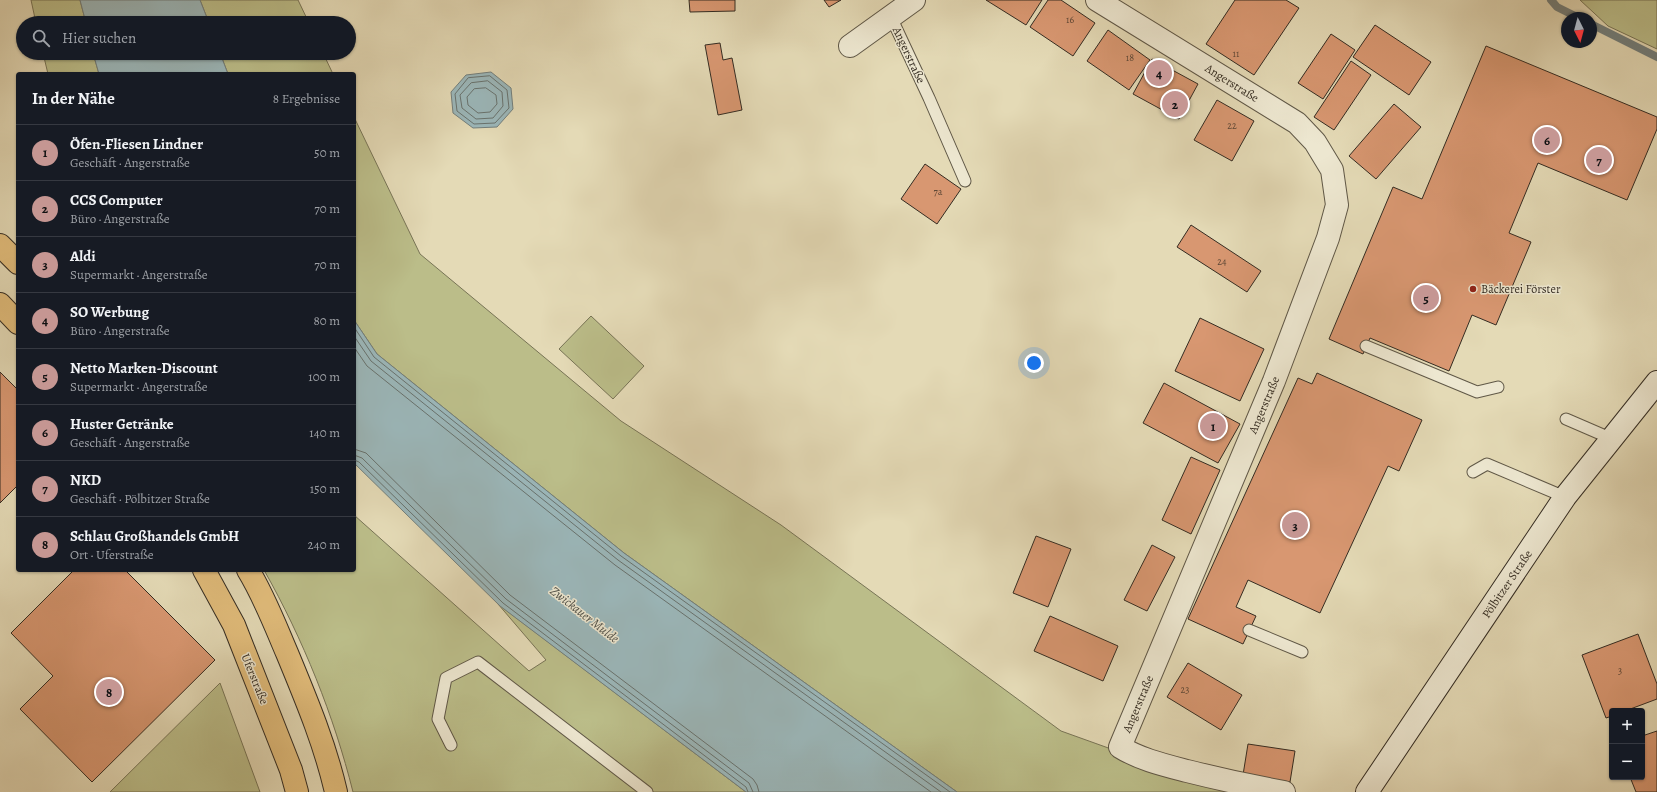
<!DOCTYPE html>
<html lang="de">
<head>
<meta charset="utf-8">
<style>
  body { margin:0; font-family:Alegreya,serif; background:#20242c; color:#f1f3f6 }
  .controls { position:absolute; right:12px; bottom:12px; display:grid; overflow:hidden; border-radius:4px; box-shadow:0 1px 3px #0004 }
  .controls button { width:36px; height:36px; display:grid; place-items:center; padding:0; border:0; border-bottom:1px solid #363941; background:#171b24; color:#f1f3f6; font:20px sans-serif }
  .compass { position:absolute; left:1561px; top:12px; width:36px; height:36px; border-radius:50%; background:#171b24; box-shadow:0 1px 3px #0004; rotate:174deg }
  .you { position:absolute; left:1034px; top:363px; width:14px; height:14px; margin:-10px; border:3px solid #fff; border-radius:50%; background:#1a73e8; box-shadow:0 0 0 6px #1a73e833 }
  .badge { display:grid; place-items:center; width:26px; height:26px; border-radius:50%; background:#c59692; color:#111; font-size:13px; font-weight:700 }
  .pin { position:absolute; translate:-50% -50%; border:2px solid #fff; box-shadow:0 1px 4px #0006 }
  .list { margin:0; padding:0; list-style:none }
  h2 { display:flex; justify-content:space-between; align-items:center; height:52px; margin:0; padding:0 16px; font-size:17px }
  h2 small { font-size:13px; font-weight:400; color:#9ea1a6 }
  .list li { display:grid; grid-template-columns:26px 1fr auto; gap:12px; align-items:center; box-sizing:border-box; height:56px; padding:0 16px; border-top:1px solid #363941 }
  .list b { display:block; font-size:15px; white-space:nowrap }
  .list p { margin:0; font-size:13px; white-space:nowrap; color:#9ea1a6 }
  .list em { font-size:13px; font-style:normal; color:#9ea1a6 }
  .icon { flex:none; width:22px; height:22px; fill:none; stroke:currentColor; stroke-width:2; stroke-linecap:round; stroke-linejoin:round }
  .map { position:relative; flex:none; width:1657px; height:792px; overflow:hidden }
  .search { position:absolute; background:#171b24; box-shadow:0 1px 3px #0004; left:16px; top:16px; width:340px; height:44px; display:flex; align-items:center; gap:10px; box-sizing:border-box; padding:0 14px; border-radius:22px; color:#9ea1a6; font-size:15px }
  .panel { position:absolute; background:#171b24; box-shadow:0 1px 3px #0004; left:16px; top:72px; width:340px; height:500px; border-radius:4px }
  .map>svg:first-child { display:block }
</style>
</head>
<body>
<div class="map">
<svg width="1657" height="792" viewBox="0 0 1657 792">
  <rect width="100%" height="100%" fill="#e4dab6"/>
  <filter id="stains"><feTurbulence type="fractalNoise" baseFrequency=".005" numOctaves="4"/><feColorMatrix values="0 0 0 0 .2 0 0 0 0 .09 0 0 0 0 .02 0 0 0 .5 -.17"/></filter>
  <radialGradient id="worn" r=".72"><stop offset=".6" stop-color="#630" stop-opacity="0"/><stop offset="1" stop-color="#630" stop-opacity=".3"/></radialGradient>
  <!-- green -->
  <g fill="#bbbd89" stroke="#787456">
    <polygon points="31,0 80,0 86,23 36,23"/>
    <polygon points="200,0 298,0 309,23 209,23"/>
    <polygon points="1580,0 1657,0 1657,49 1608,26"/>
    <polygon points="43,53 93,53 99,74 48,74"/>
    <polygon points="220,53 323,53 333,74 228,74"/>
    <polygon points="354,117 420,254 621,421 781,525 1061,731 1231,792 957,792 624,553 377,354 354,320"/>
    <polygon points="591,316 644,366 613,399 559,349"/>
    <path d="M354 515 529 671 546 660 498 604 746 792H353C334 716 303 639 264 570H354Z"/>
    <polygon points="220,683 260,792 110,792"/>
  </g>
  <!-- water -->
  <g fill="#9bb7ba" stroke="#727f7d">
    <polygon points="80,0 200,0 209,23 86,23"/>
    <polygon points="93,53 220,53 228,74 99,74"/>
    <polygon points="491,72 511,88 513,109 497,127 473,128 453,113 451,92 466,75"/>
    <polygon points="354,320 377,354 624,553 957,792 746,792 500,606 354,463"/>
  </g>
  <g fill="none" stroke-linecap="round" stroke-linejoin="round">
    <!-- shore -->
    <g stroke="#68726e" stroke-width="1">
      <polygon points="490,76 507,90 509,108 495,123 474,124 457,111 455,94 468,78"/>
      <polygon points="488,81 502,92 503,106 493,118 476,119 462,108 460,95 471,83"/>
      <polygon points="486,88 496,95 497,104 490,112 478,113 468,105 467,97 474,89"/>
      <polyline points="354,327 374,357 621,556 950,792"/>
      <polyline points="354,336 371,361 618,560 941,792"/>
      <polyline points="354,347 367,366 615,565 931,792"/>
      <polyline points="354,449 366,453 510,595 753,779 757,785 759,792"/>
      <polyline points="354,455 362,458 506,599 749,783 753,792"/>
      <polyline points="354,460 359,462 503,603 746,787 748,792"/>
    </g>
    <!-- stream -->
    <g stroke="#727f7d" stroke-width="8">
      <polyline points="1551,0 1557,7 1579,18"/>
      <polyline points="1591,24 1657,57"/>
    </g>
  </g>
  <!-- building -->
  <g fill="#d89771" stroke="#342c22">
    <polygon points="689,0 735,0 735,11 690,12"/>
    <polygon points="824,0 841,0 829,7"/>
    <polygon points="986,0 1042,0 1026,25"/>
    <polygon points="1048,0 1061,0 1095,23 1073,56 1030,27"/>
    <polygon points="1235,0 1286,0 1299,8 1254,75 1206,44"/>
    <polygon points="1375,25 1431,62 1409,95 1353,57"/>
    <polygon points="1108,30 1150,60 1129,90 1087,61"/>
    <polygon points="1331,34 1355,50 1323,99 1298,83"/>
    <polygon points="720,43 723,60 732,58 742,110 718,115 705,45"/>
    <polygon points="1486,46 1657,117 1657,129 1627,200 1538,163 1509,233 1531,242 1496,325 1472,315 1449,371 1370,338 1363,354 1329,339 1393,187 1422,199"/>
    <polygon points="1152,59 1198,84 1179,119 1133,94"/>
    <polygon points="1351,61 1371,75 1334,130 1314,117"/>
    <polygon points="1217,100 1254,121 1232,161 1194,140"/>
    <polygon points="1394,104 1421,127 1376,179 1349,156"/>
    <polygon points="925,164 961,189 937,224 901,199"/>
    <polygon points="1191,225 1261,271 1247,292 1177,247"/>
    <polygon points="1200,318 1264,349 1240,401 1175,371"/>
    <polygon points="0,372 18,390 18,485 0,503"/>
    <polygon points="1317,373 1422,420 1399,471 1388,466 1320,613 1248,580 1236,607 1256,616 1243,644 1188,619 1298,378 1312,384"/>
    <polygon points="1164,383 1240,424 1218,463 1143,423"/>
    <polygon points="1191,457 1220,470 1191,534 1162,520"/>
    <polygon points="1036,536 1071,549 1048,607 1013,593"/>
    <polygon points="1152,545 1175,557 1147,611 1124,600"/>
    <polygon points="74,570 125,570 215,660 92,782 20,709 53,676 11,633"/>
    <polygon points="1050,616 1118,646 1103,681 1034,651"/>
    <polygon points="1638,634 1657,684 1657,699 1625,711 1612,711 1612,716 1606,718 1582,655"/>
    <polygon points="1188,663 1242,695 1221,730 1167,697"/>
    <polygon points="1657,731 1657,792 1636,792 1630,777 1642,777 1642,736"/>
    <polygon points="1248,744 1295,751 1290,782 1243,775"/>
  </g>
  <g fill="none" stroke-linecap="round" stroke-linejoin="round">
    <!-- lane casing -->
    <g stroke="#605847" stroke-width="13">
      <g id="lane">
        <polyline points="891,17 929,98 965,181"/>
        <polyline points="1366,346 1477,392 1498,387"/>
        <polyline points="1566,419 1610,438"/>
        <polyline points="1473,472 1487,464 1565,497"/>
        <polyline points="1249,630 1302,652"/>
        <polyline points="451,745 438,719 446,678 478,662 647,792"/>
      </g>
    </g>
    <!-- street casing -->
    <g stroke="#605847" stroke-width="24">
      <g id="street">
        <path d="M1097 0 1297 123 1315 142 1332 170 1337 205 1328 238 1274 381 1120 747C1139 759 1164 765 1187 771 1219 779 1251 786 1284 792"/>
        <polyline points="850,46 914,0"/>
      </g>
    </g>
    <!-- secondary casing -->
    <g stroke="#342c22" stroke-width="24">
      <polyline id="secondary" points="1367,792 1565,497 1657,382"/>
    </g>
    <!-- primary casing -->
    <g stroke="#342c22" stroke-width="24">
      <g id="primary">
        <polyline points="0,245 18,263"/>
        <polyline points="0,304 18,323"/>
        <polyline points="204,570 234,625 291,770 297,792"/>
        <path d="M248 570C264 596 275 625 287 653 306 699 325 744 336 792"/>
      </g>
    </g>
    <!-- lane -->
    <use href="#lane" stroke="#ede7d0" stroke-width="11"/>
    <!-- street -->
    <use href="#street" stroke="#ede7d0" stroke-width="22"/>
    <!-- secondary -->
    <use href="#secondary" stroke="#ede7d0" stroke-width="22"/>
    <!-- primary -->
    <use href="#primary" stroke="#e2bd7b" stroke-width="22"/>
  </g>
  <!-- markers -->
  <circle fill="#8f2418" stroke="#ede7d0" stroke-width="1.5" cx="1473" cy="289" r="4"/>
  <g text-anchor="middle" stroke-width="3" stroke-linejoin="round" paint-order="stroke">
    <!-- number labels -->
    <g font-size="10" fill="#5d4736">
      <text x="1070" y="23">16</text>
      <text x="1236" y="57">11</text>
      <text x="1130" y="61">18</text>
      <text x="1232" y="129">22</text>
      <text x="938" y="195">7a</text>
      <text x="1222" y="265">24</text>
      <text x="1620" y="674">3</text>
      <text x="1185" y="693">23</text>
    </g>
    <!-- street labels -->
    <g font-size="12" fill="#342c22" stroke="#ede7d0">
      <text transform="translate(909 55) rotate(65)" y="4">Angerstraße</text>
      <text transform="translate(1232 83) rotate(32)" y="4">Angerstraße</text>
      <text transform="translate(1264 405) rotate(-67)" y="4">Angerstraße</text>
      <text transform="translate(1507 584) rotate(-56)" y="4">Pölbitzer Straße</text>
      <text transform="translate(255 679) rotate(68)" y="4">Uferstraße</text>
      <text transform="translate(1138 704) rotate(-67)" y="4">Angerstraße</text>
    </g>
    <!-- poi labels -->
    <g font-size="12" fill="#342c22" stroke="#ede7d0" text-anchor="start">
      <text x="1481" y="293">Bäckerei Förster</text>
    </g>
    <!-- water labels -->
    <g font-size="13" font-style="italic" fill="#4e4f48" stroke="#ede7d0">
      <text transform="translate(585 614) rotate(38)" y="5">Zwickauer Mulde</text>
    </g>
  </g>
  <rect width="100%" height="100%" filter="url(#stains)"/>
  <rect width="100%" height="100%" fill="url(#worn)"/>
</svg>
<div class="controls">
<button>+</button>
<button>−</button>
</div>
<svg class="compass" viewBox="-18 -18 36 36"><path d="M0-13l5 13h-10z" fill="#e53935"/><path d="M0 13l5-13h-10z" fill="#9ea1a6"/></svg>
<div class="you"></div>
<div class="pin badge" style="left:1213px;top:426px">1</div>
<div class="pin badge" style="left:1175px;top:104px">2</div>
<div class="pin badge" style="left:1295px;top:525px">3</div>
<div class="pin badge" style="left:1159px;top:73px">4</div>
<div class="pin badge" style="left:1426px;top:298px">5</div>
<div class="pin badge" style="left:1547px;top:140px">6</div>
<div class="pin badge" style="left:1599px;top:160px">7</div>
<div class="pin badge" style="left:109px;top:692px">8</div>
<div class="search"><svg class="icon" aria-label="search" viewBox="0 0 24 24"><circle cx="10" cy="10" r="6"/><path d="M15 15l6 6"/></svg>Hier suchen</div>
<section class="panel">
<h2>In der Nähe<small>8 Ergebnisse</small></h2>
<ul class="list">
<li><span class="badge">1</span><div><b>Öfen-Fliesen Lindner</b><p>Geschäft · Angerstraße</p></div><em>50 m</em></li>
<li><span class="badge">2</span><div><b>CCS Computer</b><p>Büro · Angerstraße</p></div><em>70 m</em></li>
<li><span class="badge">3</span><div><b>Aldi</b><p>Supermarkt · Angerstraße</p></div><em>70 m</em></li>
<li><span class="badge">4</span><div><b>SO Werbung</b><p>Büro · Angerstraße</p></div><em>80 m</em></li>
<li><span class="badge">5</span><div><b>Netto Marken-Discount</b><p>Supermarkt · Angerstraße</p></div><em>100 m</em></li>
<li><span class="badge">6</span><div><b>Huster Getränke</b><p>Geschäft · Angerstraße</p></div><em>140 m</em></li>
<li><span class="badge">7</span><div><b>NKD</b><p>Geschäft · Pölbitzer Straße</p></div><em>150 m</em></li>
<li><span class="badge">8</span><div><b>Schlau Großhandels GmbH</b><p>Ort · Uferstraße</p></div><em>240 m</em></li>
</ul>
</section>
</div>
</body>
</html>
